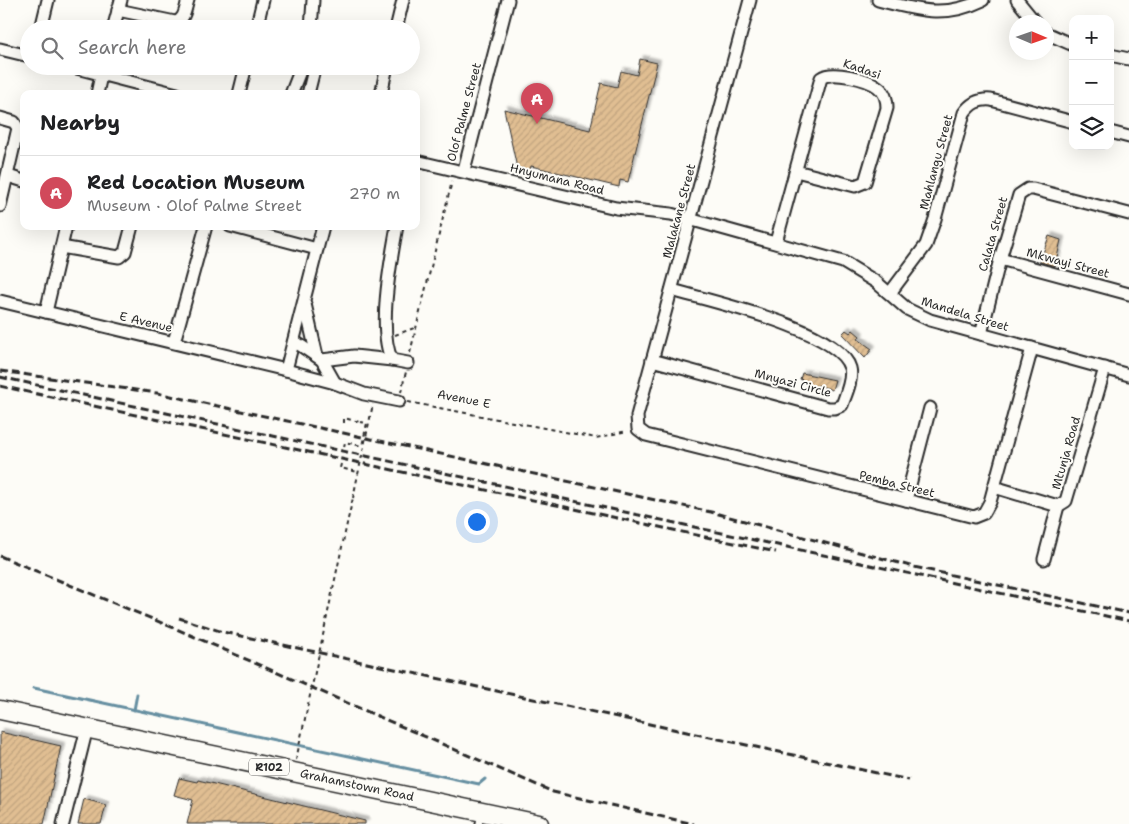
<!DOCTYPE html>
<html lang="en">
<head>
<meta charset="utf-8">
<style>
  body { margin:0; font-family:"Shantell Sans",sans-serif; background:#f6f6f6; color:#202124 }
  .controls { position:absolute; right:15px; top:15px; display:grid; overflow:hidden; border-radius:10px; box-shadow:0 5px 20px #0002 }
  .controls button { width:45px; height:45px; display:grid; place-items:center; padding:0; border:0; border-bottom:1px solid #e0e0e0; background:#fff; color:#202124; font:25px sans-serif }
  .compass { position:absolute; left:1009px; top:15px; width:45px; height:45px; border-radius:50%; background:#fff; box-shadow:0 5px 20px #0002; rotate:92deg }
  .you { position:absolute; left:476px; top:521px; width:18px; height:18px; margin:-12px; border:4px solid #fff; border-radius:50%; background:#1a73e8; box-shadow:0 0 0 8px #1a73e833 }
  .badge { display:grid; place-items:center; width:32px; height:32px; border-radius:50%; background:#d1495b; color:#fff; font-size:16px; font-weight:700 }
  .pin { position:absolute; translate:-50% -41px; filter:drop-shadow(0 1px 2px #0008) }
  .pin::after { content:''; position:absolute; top:26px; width:18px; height:15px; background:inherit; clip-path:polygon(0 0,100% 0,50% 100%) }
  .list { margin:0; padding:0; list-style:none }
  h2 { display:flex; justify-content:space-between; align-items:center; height:65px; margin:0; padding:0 20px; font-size:21px }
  h2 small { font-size:16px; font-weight:400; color:#757577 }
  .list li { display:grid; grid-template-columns:32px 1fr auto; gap:15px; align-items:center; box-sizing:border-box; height:75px; padding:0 20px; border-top:1px solid #e0e0e0 }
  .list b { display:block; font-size:19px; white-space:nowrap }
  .list p { margin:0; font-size:16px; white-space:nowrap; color:#757577 }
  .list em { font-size:16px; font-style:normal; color:#757577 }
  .icon { flex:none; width:28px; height:28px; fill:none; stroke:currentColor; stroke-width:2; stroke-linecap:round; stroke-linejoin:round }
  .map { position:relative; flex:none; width:1129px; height:824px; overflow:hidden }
  .search { position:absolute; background:#fff; box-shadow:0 5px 20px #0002; left:20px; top:20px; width:400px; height:55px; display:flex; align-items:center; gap:12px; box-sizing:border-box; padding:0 18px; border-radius:28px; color:#757577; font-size:19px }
  .panel { position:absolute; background:#fff; box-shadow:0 5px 20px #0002; left:20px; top:90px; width:400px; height:140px; border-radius:10px }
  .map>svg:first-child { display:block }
</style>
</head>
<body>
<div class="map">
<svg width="1129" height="824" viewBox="0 0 1129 824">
  <defs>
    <pattern id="building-hatch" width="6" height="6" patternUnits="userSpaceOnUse" patternTransform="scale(1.25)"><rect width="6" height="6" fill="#e0be92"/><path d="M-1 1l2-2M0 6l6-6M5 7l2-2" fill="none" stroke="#c0a37e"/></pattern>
    <filter id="shadow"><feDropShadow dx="3.5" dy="-3.5" stdDeviation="1" flood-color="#0004"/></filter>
  </defs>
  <rect width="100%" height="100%" fill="#fdfcf7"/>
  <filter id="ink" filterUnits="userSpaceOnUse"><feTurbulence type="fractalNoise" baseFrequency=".02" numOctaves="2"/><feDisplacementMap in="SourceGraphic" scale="10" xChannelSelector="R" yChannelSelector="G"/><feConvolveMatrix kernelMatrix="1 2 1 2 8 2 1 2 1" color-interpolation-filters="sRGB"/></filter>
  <g filter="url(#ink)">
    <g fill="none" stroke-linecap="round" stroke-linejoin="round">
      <!-- stream -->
      <g stroke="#668fa1" stroke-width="3">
        <polyline points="34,688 479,784 485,779"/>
        <polyline points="134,710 137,694"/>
      </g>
    </g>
    <!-- building -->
    <g fill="url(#building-hatch)" stroke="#2b2b2b" filter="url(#shadow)">
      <polygon points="640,59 657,63 628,182 620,180 619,187 531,166 530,171 517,168 504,109 590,130 601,83 617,87 621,71 637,75"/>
      <polygon points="1049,236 1061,240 1055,266 1040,262"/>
      <polygon points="846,330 850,333 853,330 860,336 858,339 872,349 865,358 842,334"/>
      <polygon points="802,373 835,380 832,390 818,385 817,389 807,386 808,382 800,379"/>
      <polygon points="0,732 61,746 44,824 0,824"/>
      <polygon points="179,778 197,782 198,780 365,821 365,824 187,824 193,800 174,795"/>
      <polygon points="84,799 106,805 101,824 78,824"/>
    </g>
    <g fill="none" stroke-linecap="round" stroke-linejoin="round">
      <!-- service casing -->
      <g stroke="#2b2b2b" stroke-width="9">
        <polyline id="service" points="479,824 481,814"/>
      </g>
      <!-- minor casing -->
      <g stroke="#2b2b2b" stroke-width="15">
        <g id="minor">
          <polyline points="750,0 637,416 638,429 646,435 974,517 984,513 990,502 1032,348"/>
          <path d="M878 0C918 10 944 19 983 0"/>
          <polyline points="1017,0 1035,22"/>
          <path d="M118 10 175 22C185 20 185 9 188 0"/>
          <polyline points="41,29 48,0"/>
          <polyline points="113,29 121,0"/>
          <polyline points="256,29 263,0"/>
          <polyline points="311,29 313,0"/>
          <polyline points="396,29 403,0"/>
          <polyline points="1046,33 1073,45"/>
          <polyline points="0,49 29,56"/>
          <polyline points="1110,55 1129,59"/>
          <polyline points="69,66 177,94"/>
          <polyline points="97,94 103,66"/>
          <polyline points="239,94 246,66"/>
          <polyline points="291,94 302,66"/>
          <polyline points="308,94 315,66"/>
          <polyline points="381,94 387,66"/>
          <polyline points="0,118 14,122 18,128 0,206"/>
          <polyline points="1110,132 1129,137"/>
          <polyline points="416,161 616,208 671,214 843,262 876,282 907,309 930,320 1129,375"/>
          <polyline points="464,170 508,0"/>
          <polyline points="8,176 24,181"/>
          <polyline points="230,226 317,249"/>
          <path d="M397 226C391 260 377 330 392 360L408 363"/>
          <path d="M776 242 821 78C832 70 868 79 878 87 885 92 887 100 887 108L865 182 855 186 796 171"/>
          <polyline points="61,247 119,257 125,252 132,226"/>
          <polyline points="1000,259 1129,294"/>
          <path d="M890 293 926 245 935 219 964 113C971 103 979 99 991 100L1073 122"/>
          <polyline points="0,301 286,370 335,383 364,394 399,401"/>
          <polyline points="305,304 317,356"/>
          <polyline points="46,312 66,226"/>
          <polyline points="981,334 1000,259 1019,195 1028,189 1033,189 1129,214"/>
          <polyline points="294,341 322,360 335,383"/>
          <polyline points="174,342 206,226"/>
          <polyline points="322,360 354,356 392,360"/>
          <path d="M652 360 828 408H835L842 405C846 394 853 379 850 368 839 329 709 301 672 290"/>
          <polyline points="286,370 323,226"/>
          <polyline points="994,487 1058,506 1066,501 1105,368"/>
          <polyline points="906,500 930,408"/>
          <polyline points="1044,559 1058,506"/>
          <polyline points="63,824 87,728"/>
        </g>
      </g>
      <!-- primary casing -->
      <g stroke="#2b2b2b" stroke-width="21">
        <polyline id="primary" points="0,710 539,824"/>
      </g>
      <!-- path -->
      <g stroke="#2b2b2b" stroke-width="2" stroke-dasharray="4 4" stroke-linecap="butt">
        <polyline points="395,335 414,328"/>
        <polyline points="410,353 452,181"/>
        <polyline points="401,392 406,372"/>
        <polyline points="408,402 596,438 627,431"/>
        <polyline points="344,423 344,418 360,422"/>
        <polyline points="344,447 345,442 362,446"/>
        <polyline points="341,464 340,468 358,472"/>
        <polyline points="348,519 353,498"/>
        <polyline points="296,760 306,714"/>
      </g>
      <!-- service -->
      <use href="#service" stroke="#fdfcf7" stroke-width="5.5"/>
      <!-- minor -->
      <use href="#minor" stroke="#fdfcf7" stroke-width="11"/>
      <!-- primary -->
      <use href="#primary" stroke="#fdfcf7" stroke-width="18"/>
      <!-- rail -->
      <g stroke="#2b2b2b" stroke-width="3" stroke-dasharray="8 4" stroke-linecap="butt">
        <polyline points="0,371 157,393 711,512 914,567 1129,613"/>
        <polyline points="0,377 1129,621"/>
        <polyline points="0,386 776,552"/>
        <polyline points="0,556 174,628 553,792 694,824"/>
        <polyline points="179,618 223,632 909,780"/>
      </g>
      <!-- path-bridge -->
      <g stroke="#2b2b2b" stroke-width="2" stroke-dasharray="4 4" stroke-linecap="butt">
        <polyline points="360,422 367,423 362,446"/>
        <polyline points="353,498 373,404"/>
        <polyline points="306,714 348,519"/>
      </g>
    </g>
  </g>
  <g text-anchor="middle" stroke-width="4" stroke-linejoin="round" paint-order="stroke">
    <!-- shield labels -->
    <rect fill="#fdfcf7" stroke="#6a6a68" stroke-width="1" x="249" y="758.5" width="40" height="17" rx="4"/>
    <g font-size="11" font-weight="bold" fill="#2b2b2b">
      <text x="269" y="771">R102</text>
    </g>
    <!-- street labels -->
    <g font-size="12" fill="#2b2b2b" stroke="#fdfcf7">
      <text transform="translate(862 69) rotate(19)" y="4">Kadasi</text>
      <text transform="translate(464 112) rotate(-75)" y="4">Olof Palme Street</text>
      <text transform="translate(936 162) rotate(-75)" y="4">Mahlangu Street</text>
      <text transform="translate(557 179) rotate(14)" y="4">Hnyumana Road</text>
      <text transform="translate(679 211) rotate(-75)" y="4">Malakane Street</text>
      <text transform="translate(993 234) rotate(-74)" y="4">Calata Street</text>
      <text transform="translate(1068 263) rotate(15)" y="4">Mkwayi Street</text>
      <text transform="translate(965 314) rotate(17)" y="4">Mandela Street</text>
      <text transform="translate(146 322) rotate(13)" y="4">E Avenue</text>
      <text transform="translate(793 383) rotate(15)" y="4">Mnyazi Circle</text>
      <text transform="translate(464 399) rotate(11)" y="4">Avenue E</text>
      <text transform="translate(1066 453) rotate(-74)" y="4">Mtunja Road</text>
      <text transform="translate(897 484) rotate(14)" y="4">Pemba Street</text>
      <text transform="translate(357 785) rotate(12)" y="4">Grahamstown Road</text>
    </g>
  </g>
</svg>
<div class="controls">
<button>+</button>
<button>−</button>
<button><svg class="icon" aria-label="layers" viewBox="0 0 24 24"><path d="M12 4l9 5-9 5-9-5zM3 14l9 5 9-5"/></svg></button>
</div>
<svg class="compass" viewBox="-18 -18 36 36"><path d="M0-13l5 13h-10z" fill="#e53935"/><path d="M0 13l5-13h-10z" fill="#757577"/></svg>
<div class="you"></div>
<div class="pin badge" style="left:537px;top:124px">A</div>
<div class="search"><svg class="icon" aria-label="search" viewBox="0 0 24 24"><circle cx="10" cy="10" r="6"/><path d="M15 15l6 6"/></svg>Search here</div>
<section class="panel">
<h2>Nearby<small></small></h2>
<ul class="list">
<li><span class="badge">A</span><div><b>Red Location Museum</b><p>Museum · Olof Palme Street</p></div><em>270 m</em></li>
</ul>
</section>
</div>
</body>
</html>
